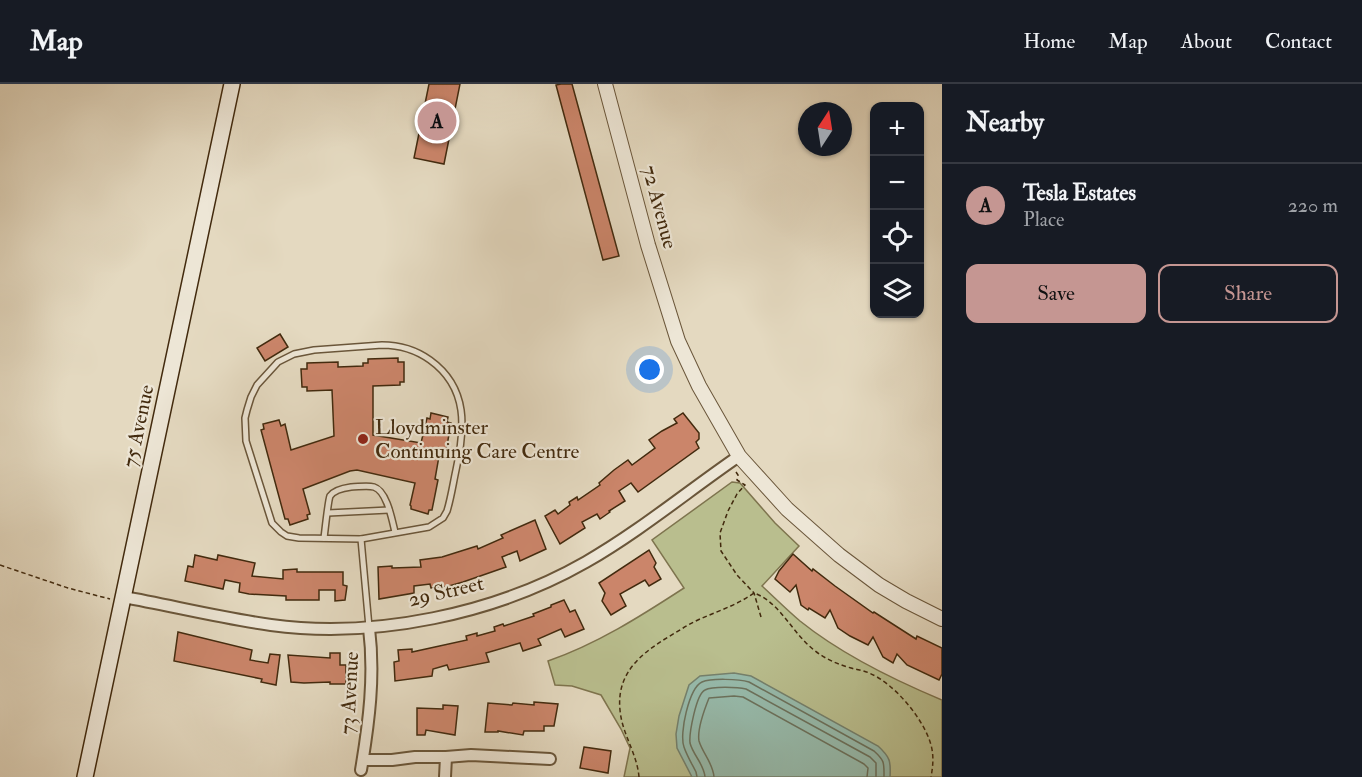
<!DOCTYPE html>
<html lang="en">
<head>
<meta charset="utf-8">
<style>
  body { margin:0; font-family:"IM FELL Double Pica",serif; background:#242831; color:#f1f3f6 }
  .controls { position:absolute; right:18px; top:18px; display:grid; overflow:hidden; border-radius:12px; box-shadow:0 2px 4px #0004 }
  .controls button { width:54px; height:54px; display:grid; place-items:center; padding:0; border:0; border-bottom:2px solid #363941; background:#171b24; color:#f1f3f6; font:30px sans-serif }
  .compass { position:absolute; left:798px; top:18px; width:54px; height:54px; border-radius:50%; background:#171b24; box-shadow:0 2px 4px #0004; rotate:12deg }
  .you { position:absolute; left:650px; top:286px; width:21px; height:21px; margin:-15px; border:4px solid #fff; border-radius:50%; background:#1a73e8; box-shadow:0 0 0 9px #1a73e833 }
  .badge { display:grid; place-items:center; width:39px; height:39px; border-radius:50%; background:#c59692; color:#111; font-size:20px; font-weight:700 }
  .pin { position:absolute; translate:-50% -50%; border:3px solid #fff; box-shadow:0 2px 6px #0006 }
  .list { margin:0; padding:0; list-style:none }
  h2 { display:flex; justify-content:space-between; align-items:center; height:78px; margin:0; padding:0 24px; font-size:26px }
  h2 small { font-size:20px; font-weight:400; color:#9ea1a6 }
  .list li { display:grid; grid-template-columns:39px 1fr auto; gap:18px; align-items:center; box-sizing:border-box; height:84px; padding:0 24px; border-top:2px solid #363941 }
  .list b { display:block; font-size:22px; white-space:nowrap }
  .list p { margin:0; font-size:20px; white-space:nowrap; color:#9ea1a6 }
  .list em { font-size:20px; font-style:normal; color:#9ea1a6 }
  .actions { display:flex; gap:12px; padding:18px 24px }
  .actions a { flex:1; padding:14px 0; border:2px solid #c59692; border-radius:12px; text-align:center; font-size:21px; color:#c59692 }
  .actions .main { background:#c59692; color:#111 }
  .icon { flex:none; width:33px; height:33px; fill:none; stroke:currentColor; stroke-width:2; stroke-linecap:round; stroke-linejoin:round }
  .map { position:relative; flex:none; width:942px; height:693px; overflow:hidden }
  header { display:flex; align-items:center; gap:36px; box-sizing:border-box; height:84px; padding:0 30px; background:#171b24; border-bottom:2px solid #363941 }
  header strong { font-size:28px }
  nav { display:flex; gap:33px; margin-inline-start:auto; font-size:21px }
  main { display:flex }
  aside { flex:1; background:#171b24 }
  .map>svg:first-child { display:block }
</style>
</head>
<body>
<header>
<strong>Map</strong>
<nav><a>Home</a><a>Map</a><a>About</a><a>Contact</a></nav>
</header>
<main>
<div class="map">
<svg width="942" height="693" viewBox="0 0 942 693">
  <rect width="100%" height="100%" fill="#e4d9c0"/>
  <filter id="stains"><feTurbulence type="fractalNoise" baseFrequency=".00333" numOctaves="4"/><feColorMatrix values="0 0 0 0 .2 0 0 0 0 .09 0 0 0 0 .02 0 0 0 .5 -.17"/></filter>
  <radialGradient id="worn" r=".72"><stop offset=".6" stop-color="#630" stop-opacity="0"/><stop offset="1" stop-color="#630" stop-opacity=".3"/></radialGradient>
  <!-- green -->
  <path fill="#b9be8e" stroke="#7e744e" stroke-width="1.5" d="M732 398 740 399 775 439 799 462 762 502C775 514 787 526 800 537 841 570 894 596 942 616V693H624L630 664 621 645 601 611 572 602 555 601 548 577C597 560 641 532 684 504L652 456Z"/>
  <!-- water -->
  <path fill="#97bbac" stroke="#75816d" stroke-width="1.5" d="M734 589 751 592 878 662C890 673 891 677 890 693H692L677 664 676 650 679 632 689 601 700 592Z"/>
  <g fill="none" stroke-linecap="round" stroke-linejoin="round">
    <!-- shore -->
    <g stroke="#6c725d" stroke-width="1.5">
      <path d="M697 693 696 688C692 680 687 672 684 663 679 650 689 604 702 598 711 594 739 595 749 598L874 667C885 677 884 679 884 693"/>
      <path d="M705 693C704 680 693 671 690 659 689 650 696 610 705 606 712 602 738 603 746 605L870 673 876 679V693"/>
      <path d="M714 693C713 679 703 670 699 657 697 646 705 624 709 614L734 612 743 613 864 680 868 684 867 693"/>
    </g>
  </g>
  <!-- building -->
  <g fill="#cb856a" stroke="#422a0e" stroke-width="1.5">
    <polygon points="429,0 460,0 444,80 414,74"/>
    <polygon points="561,0 572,0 619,172 603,176 556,1"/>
    <polygon points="280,250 288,263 265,277 257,264"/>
    <polygon points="398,274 398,278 404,278 404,298 400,298 400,301 373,302 373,351 421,359 427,334 430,335 431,329 448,333 447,338 451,339 445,373 439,372 435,395 438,396 432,426 429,426 428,430 411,425 411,422 410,421 415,399 357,386 350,387 303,405 310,430 307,431 308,435 290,441 288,435 285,435 261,346 264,345 263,340 279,336 281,342 285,340 291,366 334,352 332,306 307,307 307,303 302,303 301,285 307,285 307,279 338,278 338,283 363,282 363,279 368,279 368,275"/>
    <polygon points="683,329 699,349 699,355 696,358 699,364 638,408 631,399 619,407 625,417 609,427 610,428 600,435 597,430 582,438 585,444 560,460 545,432 555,426 558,430 570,421 569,418 577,413 578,416 600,401 599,399 614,386 628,376 632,381 655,364 649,356 662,347 677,339 674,335"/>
    <polygon points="535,436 546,465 520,477 517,467 502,473 506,483 463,498 449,502 431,504 430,500 414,502 414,509 379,515 378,483 392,482 392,484 421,483 420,476 442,473 477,462 478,465 503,454 501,451"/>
    <polygon points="649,466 656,479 654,483 661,495 649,502 645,496 620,510 626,522 611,531 602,517 605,509 599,499"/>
    <polygon points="793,470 812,487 813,485 835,502 873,529 874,528 916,555 917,552 942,564 942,590 939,596 907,581 897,570 893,579 883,573 873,553 868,561 850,552 838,544 830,526 825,534 809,524 808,526 801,521 796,501 790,508 775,495 779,487"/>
    <polygon points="195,471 217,476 218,471 255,479 252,492 283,495 283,486 297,485 297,488 343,488 343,501 347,502 345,516 335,517 335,506 319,506 319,516 286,516 286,512 249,510 239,508 240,499 225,496 223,505 185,497 188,482 193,483"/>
    <polygon points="564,516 570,528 575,526 584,545 565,553 561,545 538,555 541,561 523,567 520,559 486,569 489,578 449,586 447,581 433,585 432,592 395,597 394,578 399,577 398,566 412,565 412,568 467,556 466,552 477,549 477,552 495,547 494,543 503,540 504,542 534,532 533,530 551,523 551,521"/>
    <polygon points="178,548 252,566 250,576 268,579 270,570 280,571 276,601 261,598 262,595 174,577"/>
    <polygon points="330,569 340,569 340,581 346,581 346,600 330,600 330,598 304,599 291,598 288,571 330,574"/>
    <polygon points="534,618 558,620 554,642 544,642 544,647 524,647 523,651 498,647 498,648 485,648 488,619 512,621 513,619 534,621"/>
    <polygon points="443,621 458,622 455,651 426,646 425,651 417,651 417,624 443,625"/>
    <polygon points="584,663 611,667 608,689 580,684"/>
  </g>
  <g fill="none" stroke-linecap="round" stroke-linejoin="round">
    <!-- service casing -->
    <g stroke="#6a563a" stroke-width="8">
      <g id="service">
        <path d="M382 261C400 261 416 266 430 276 469 304 465 345 456 386 453 400 451 414 447 427L443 434 429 443 361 455 299 454 287 452 281 448 272 439 246 357 245 334 247 326 251 313 257 301 278 278 294 270 314 266Z"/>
        <polyline points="328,429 389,426"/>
        <path d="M324 454C325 447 328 417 330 412 334 406 344 404 351 403 358 403 367 401 374 403 387 407 392 436 395 448"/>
        <polyline points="361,455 369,543"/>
      </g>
    </g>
    <!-- minor casing -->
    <g stroke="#6a563a" stroke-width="14">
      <g id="minor">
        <path d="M124 513C173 522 221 534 271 541 375 555 495 530 586 478 640 447 688 407 739 372"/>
        <polyline points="363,676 392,676 415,673 446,673 471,671 550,675"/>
        <path d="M361 686C369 638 375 592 369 544"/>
        <polyline points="445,693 446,673"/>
      </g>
    </g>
    <!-- tertiary casing -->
    <g stroke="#6a563a" stroke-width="16">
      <polyline id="tertiary" points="605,0 648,161 678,257 699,302 739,372 787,425 839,471 879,501 906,517 942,535"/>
    </g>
    <!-- secondary casing -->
    <g stroke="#422a0e" stroke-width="18">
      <polyline id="secondary" points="85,693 232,0"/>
    </g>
    <!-- path -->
    <g stroke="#422a0e" stroke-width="1.5" stroke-dasharray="4.5 3" stroke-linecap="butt">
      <polyline points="736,388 738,391 737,396 745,401 737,410 728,427 720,449 721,467 737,491 754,509 761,533"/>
      <polyline points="0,481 68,504 110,515"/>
      <path d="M639 693C637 669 622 650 620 626 616 587 644 567 675 549 683 544 691 539 700 535 718 527 737 521 754 509 780 518 792 549 814 566 825 575 837 580 851 584 857 586 863 586 869 589 894 599 924 635 931 661 934 672 933 682 931 693"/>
    </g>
    <!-- service -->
    <use href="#service" stroke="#ede6d6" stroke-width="5"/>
    <!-- minor -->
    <use href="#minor" stroke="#ede6d6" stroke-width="10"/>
    <!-- tertiary -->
    <use href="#tertiary" stroke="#ede6d6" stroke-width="14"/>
    <!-- secondary -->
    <use href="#secondary" stroke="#ede6d6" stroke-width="15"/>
  </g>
  <!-- markers -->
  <circle fill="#8f2418" stroke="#ede6d6" stroke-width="2" cx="363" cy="355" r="6"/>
  <g text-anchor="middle" stroke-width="4.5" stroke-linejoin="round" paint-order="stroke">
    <!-- street labels -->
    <g font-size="21" fill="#422a0e" stroke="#ede6d6">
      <text transform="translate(660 123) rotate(75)" y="7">72 Avenue</text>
      <text transform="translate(138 342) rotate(-78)" y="7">75 Avenue</text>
      <text transform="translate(446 507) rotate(-13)" y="7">29 Street</text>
      <text transform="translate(349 609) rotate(-87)" y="7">73 Avenue</text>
    </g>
    <!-- poi labels -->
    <g font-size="21" fill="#422a0e" stroke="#ede6d6" text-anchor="start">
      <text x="375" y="350">Lloydminster<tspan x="375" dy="24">Continuing Care Centre</tspan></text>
    </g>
  </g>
  <rect width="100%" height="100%" filter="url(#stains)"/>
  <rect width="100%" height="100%" fill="url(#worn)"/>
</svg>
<div class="controls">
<button>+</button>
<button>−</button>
<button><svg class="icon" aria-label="locate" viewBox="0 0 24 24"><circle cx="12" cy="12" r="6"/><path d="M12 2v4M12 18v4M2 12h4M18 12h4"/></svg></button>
<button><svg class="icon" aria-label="layers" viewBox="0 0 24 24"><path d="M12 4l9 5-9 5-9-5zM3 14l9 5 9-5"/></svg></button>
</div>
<svg class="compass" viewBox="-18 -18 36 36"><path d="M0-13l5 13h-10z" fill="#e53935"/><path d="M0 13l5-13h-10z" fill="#9ea1a6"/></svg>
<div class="you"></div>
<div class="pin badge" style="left:437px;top:37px">A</div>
</div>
<aside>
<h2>Nearby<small></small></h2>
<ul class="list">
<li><span class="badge">A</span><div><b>Tesla Estates</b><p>Place</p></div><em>220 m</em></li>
</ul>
<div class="actions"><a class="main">Save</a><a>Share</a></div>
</aside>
</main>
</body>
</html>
